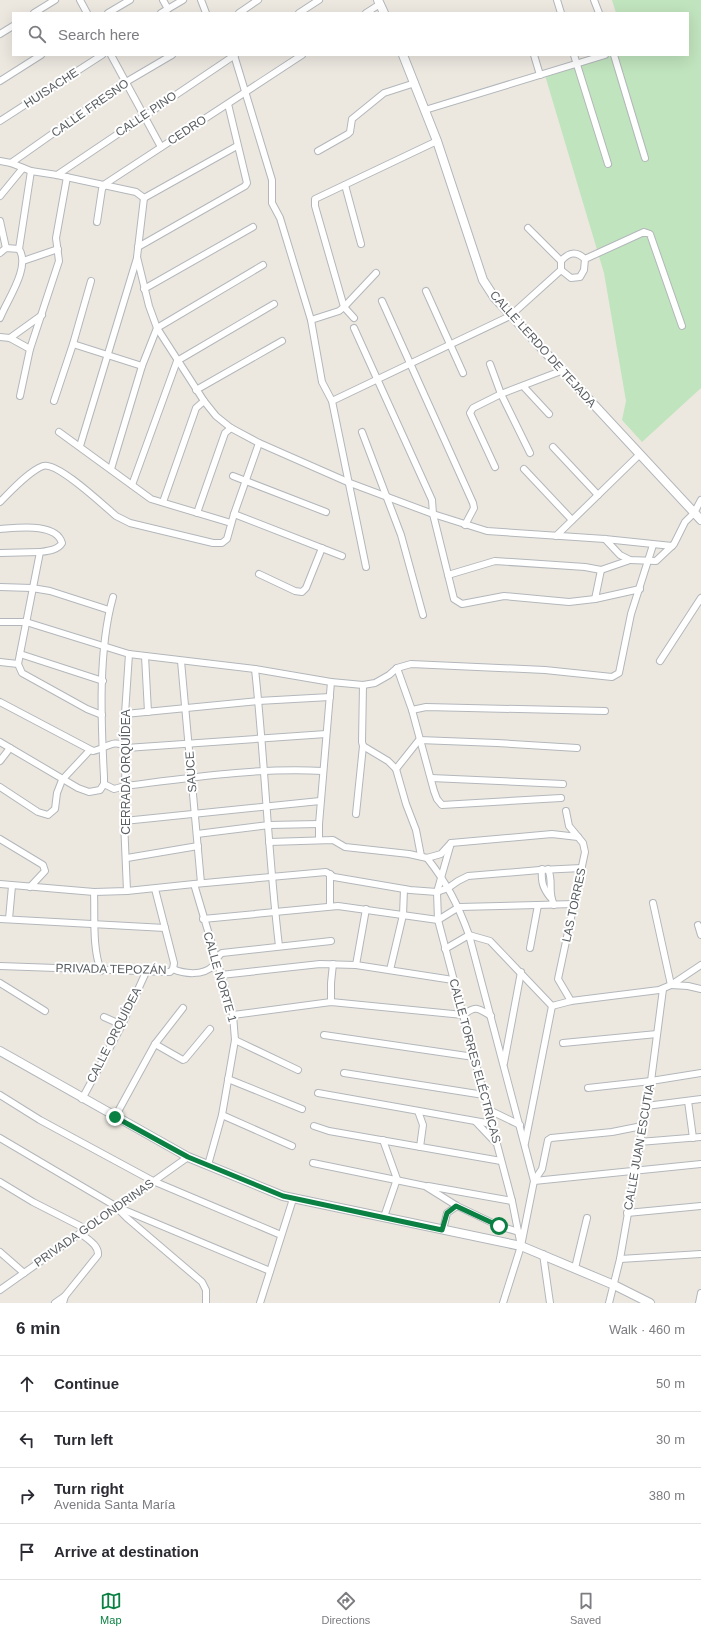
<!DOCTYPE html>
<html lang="en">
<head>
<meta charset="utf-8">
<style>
  body { margin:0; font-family:Helvetica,sans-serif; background:#f2f2f3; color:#2b2b33 }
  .stop { position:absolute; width:12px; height:12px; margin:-9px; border:3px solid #0b8043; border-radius:50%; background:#fff }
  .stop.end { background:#0b8043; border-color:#fff; box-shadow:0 1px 4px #0008 }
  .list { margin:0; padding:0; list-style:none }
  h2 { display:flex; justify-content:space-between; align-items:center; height:52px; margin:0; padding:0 16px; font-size:17px }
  h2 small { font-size:13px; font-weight:400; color:#7c7c81 }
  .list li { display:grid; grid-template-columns:26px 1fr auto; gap:12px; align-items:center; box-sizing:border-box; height:56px; padding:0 16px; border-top:1px solid #e1e1e2 }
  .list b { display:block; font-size:15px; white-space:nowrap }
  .list p { margin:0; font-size:13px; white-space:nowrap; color:#7c7c81 }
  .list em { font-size:13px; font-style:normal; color:#7c7c81 }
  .icon { flex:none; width:22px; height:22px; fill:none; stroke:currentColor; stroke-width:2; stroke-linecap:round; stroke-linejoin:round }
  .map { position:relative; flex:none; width:701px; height:1303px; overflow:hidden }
  .search { position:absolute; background:#fff; box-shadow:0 4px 16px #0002; left:12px; right:12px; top:12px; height:44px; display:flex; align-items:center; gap:10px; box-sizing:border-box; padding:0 14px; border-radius:0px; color:#7c7c81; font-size:15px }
  .sheet { height:276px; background:#fff }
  nav { display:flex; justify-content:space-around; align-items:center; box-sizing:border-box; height:56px; border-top:1px solid #e1e1e2; background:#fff; font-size:11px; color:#7c7c81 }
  nav a { display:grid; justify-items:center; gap:2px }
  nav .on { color:#0b8043 }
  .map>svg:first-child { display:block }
</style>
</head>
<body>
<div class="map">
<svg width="701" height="1303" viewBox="0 0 701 1303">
  <rect width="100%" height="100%" fill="#ece8e0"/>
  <!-- green -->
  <polygon fill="#c0e4bd" points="612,0 701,0 701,388 642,442 622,420 626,401 604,273 544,72 604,55 688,55 688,13 616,13"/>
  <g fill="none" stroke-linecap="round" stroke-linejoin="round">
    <!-- minor casing -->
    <g stroke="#b3b7bb" stroke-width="8">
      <g id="minor">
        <polyline points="80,0 87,13"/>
        <polyline points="163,0 168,9"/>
        <polyline points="201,0 206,13"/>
        <polyline points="557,0 561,13"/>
        <polyline points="594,0 599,13"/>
        <polyline points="34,13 55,0"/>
        <polyline points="108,13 130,0"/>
        <polyline points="161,13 183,0"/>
        <polyline points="239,13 258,0"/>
        <polyline points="299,13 319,0"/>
        <polyline points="366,13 380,4"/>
        <polyline points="0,34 13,26"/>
        <polyline points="111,55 161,147"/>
        <polyline points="234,55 272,180 272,203 280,218 311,320 322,382 332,401 366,567"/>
        <polyline points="534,55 540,75"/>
        <polyline points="574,55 608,164"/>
        <polyline points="614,55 645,158"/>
        <polyline points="0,81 41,55"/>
        <polyline points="425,110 605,55"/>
        <polyline points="0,121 102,55"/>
        <polyline points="318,151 348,134 350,132 352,119 384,93 415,83"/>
        <polyline points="0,161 11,163 31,171 57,175 136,192 144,198"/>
        <polyline points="11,163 126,82 172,55"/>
        <polyline points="57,175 235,55"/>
        <polyline points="345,185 361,244"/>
        <polyline points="0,196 23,168"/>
        <polyline points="144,198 137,257 149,306 157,328 204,401 216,416 231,428 259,443 350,483 433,514 487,531 605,539 672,546"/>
        <polyline points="144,198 237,146"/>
        <polyline points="0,221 6,248"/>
        <polyline points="97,222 102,189 105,184 302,55"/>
        <polyline points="528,228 561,261"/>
        <polyline points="138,247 245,186 247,183 228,104"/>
        <polyline points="0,253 6,248 19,249"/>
        <path d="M585 259C576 251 569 252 561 261V270L571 278 580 277 584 270 585 259 644 232 650 234 682 326"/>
        <polyline points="23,261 58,249"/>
        <polyline points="144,289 253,227"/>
        <polyline points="426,291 463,373"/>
        <polyline points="382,301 473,503 474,508 465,525"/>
        <path d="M0 318C7 300 31 267 19 249L31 171"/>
        <polyline points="354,318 344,307 315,206 315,199 437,141"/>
        <polyline points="311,320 339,311 344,307 376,273"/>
        <polyline points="354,328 432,500 433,514 454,599 462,604 504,596 569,602 595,599 640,589"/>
        <polyline points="0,337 10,338 30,349"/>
        <polyline points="10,338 42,315"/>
        <polyline points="73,344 142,366"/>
        <polyline points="490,364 501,394 530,453"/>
        <polyline points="523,386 549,414"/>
        <polyline points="196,390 282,341"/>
        <polyline points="20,396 30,349 59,261 56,238 67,177"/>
        <polyline points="54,401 73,344 91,281"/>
        <polyline points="332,401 510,316 561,270"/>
        <polyline points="59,432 151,499 231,523"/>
        <polyline points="362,432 401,535 423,615"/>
        <polyline points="80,446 137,258"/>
        <polyline points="553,447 598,495"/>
        <polyline points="495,467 470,413 473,408 501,394 561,371"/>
        <polyline points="111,469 142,366 157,328 263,265"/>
        <polyline points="524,469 572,520"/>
        <polyline points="233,476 326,512"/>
        <polyline points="132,485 177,361 274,304"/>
        <path d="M0 502C11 491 29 471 43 466 57 461 104 506 116 516L130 523 213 543H222L227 539 234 514 259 443"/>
        <polyline points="163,502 196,408 204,401"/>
        <polyline points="197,513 225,433 231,428"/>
        <polyline points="234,514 342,556"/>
        <path d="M0 529C16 528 56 522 62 543 58 550 48 551 40 552L18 664"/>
        <polyline points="556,536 639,455"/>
        <polyline points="605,539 620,555 630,560 656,561 674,544 685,522 694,513 701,500"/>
        <polyline points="0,553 40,552"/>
        <polyline points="259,574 295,591 302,592 306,588 322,548"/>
        <polyline points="448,575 495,561 585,567 601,570 630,560"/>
        <polyline points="0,587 32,588 50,591 109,610"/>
        <polyline points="595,599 601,570"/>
        <polyline points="0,622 26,622 129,654 255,669 331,682 363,685 375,683 389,675 397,668 411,664 545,670 612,677 619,673 631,614 653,545"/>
        <polyline points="20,654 103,681"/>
        <polyline points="145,656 148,712"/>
        <polyline points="181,661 201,883"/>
        <polyline points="660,661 701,598"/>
        <polyline points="0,662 18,664 22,673 87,709 102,715"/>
        <polyline points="397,668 412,710 434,791 437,799 442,805 561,798"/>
        <path d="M255 669C265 762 268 854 279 946"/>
        <polyline points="363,685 362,742 363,746 388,761 396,769 406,804 416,830 421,856"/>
        <path d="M0 702 93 751C105 749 115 737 126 748L326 734"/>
        <polyline points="412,710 426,707 605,711"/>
        <polyline points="125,714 258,701 330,697"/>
        <path d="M0 742 78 788 89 792 100 790 104 784V777C101 722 98 650 113 597"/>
        <polyline points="0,761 10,748"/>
        <polyline points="396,769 419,740 497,743 577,748"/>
        <polyline points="431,778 563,784"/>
        <path d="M104 784 114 789 125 786C188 778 260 767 323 771"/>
        <polyline points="0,787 38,812 48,815 55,809 57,793 62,780 90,750"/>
        <polyline points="566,811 569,826 583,843 585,852 558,979 571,1001"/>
        <polyline points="356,814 363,746"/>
        <polyline points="124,821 320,801"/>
        <polyline points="197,834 269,825 319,824"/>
        <polyline points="0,839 43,865 45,871 30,887"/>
        <polyline points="319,839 319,824 331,682"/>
        <polyline points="269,842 333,840 345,847 409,854 427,858 441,854 451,843 552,834 578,837"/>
        <polyline points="451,843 437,892 438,920 512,1201 521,1246"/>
        <polyline points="127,858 198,846"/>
        <path d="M427 858C447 883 458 905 469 935L534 1181"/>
        <path d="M542 869C541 882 543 888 550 897"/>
        <path d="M548 869C554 883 547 890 554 905"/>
        <polyline points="0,884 94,892 127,891 194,884 326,872 334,877 410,890 437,892 448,888 458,881 468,876 540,870 582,868"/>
        <polyline points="194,884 233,1015 235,1040 222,1115 208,1165"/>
        <polyline points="155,889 174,963 173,969"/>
        <polyline points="127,891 124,821 126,748 125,714 129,654"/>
        <path d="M94 892C95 917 92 947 101 971"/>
        <polyline points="653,903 671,985 688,986 701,989"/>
        <polyline points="330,906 330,874"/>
        <polyline points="0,919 165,928"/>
        <polyline points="9,919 12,886"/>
        <polyline points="203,919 338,906 438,920 459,907 575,904"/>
        <polyline points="698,925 701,935"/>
        <polyline points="530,948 538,905"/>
        <polyline points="445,949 469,935 490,941 552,1006 571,1001 659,990 671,985 701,965"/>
        <polyline points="356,965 366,909"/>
        <path d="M0 966 167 972H170L173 969C184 974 203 976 213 966 216 962 217 956 222 953L331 941"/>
        <polyline points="390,970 403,915 404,889"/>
        <polyline points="221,975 320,964 356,965 453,980"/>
        <polyline points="0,983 45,1011"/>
        <polyline points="331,1002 331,983 333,964"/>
        <path d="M233 1015 331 1002 463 1015C476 1005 478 1008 491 1016"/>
        <polyline points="104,1017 122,1025"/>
        <polyline points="324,1035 474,1057"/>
        <polyline points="235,1040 298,1070"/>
        <polyline points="563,1043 657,1034"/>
        <polyline points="155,1044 183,1060 185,1059 210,1029"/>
        <polyline points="504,1063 521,972"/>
        <polyline points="344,1073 484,1095"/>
        <polyline points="228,1079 302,1109"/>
        <polyline points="588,1088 651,1081 701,1073"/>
        <polyline points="318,1093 492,1124"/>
        <polyline points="0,1095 40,1120 153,1181 281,1235"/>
        <polyline points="82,1099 122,1025 146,972"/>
        <polyline points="688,1101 693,1138"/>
        <polyline points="646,1106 701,1099"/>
        <polyline points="487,1109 520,1125"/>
        <polyline points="418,1111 423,1125 420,1147"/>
        <polyline points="222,1115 292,1146"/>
        <polyline points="115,1117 155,1044 183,1008"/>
        <polyline points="476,1122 495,1142"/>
        <polyline points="314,1126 329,1131 501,1161"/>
        <polyline points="0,1138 117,1207 270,1271"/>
        <polyline points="383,1140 397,1179 384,1217"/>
        <polyline points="639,1142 701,1137"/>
        <polyline points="525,1143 552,1006"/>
        <polyline points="313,1163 425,1186 457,1206 499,1226 519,1232"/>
        <polyline points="534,1181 701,1164"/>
        <polyline points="0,1182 33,1202 86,1229"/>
        <polyline points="428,1186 512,1201"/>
        <polyline points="118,1209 127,1218 202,1282 206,1290 206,1303"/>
        <polyline points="627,1213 701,1206"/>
        <polyline points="443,1230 447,1213 457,1206"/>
        <polyline points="0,1252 24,1273"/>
        <polyline points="543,1254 550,1303"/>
        <polyline points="620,1259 701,1254"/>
        <polyline points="575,1268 587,1218"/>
        <polyline points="0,1290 188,1157"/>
        <polyline points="55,1303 65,1296"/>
        <path d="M63 1303 65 1296 98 1255C99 1245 87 1239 80 1233"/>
        <polyline points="260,1303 293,1199"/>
        <polyline points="503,1303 521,1246 534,1181 542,1169 548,1140 551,1138 612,1132 642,1126"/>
        <polyline points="609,1303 620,1259 651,1081 663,989"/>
        <polyline points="699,1303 701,1293"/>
      </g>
    </g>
    <!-- secondary casing -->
    <g stroke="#b2b6bb" stroke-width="10">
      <g id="secondary">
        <polyline points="378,0 384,13"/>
        <polyline points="403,55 437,141 483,280 494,297 701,520"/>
        <polyline points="0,1051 188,1157 283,1196 521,1246 614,1285 650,1303"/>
      </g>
    </g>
    <!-- minor -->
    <use href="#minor" stroke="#fff" stroke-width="6"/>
    <!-- secondary -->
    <use href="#secondary" stroke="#fff" stroke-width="8"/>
  </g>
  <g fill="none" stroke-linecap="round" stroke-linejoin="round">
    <!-- route -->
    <polyline stroke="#0b8043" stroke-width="5" points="115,1117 188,1157 283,1196 442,1230 447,1213 456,1206 499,1226"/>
  </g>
  <g text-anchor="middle" stroke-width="4" stroke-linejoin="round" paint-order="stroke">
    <!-- street labels -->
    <g font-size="12" fill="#595e61" stroke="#fff">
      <text transform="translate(51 88) rotate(-33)" y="4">HUISACHE</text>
      <text transform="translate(90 108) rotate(-35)" y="4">CALLE FRESNO</text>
      <text transform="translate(146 114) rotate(-34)" y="4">CALLE PINO</text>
      <text transform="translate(187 130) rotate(-33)" y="4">CEDRO</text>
      <text transform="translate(543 349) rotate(48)" y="4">CALLE LERDO DE TEJADA</text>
      <text transform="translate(126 772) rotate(-90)" y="4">CERRADA ORQUÍDEA</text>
      <text transform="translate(191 772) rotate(-94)" y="4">SAUCE</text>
      <text transform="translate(574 905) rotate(-78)" y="4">LAS TORRES</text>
      <text transform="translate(111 969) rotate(1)" y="4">PRIVADA TEPOZÁN</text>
      <text transform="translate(220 977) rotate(74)" y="4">CALLE NORTE 1</text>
      <text transform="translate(114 1035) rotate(-63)" y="4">CALLE ORQUÍDEA</text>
      <text transform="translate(475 1061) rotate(75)" y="4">CALLE TORRES ELÉCTRICAS</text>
      <text transform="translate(639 1147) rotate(-80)" y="4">CALLE JUAN ESCUTIA</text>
      <text transform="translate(94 1223) rotate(-35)" y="4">PRIVADA GOLONDRINAS</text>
    </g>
  </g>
</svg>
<div class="stop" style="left:499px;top:1226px"></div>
<div class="stop end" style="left:115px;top:1117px"></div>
<div class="search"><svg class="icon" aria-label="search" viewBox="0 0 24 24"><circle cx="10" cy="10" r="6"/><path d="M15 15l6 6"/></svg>Search here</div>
</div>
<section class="sheet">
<h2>6 min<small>Walk · 460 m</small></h2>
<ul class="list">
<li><svg class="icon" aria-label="ahead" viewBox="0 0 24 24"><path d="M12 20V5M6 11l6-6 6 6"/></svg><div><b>Continue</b></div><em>50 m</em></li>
<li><svg class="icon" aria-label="left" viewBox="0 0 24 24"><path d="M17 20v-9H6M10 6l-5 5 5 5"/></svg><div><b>Turn left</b></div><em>30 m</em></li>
<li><svg class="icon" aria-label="right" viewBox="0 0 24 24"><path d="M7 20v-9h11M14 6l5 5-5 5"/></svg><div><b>Turn right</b><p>Avenida Santa María</p></div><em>380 m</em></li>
<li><svg class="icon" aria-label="arrive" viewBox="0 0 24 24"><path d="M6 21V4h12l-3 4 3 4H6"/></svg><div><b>Arrive at destination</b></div></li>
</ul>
</section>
<nav>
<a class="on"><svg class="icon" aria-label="map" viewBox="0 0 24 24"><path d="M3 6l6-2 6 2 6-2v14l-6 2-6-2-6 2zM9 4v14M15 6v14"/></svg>Map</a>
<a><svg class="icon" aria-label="directions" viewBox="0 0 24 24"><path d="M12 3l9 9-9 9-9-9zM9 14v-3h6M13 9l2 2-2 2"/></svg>Directions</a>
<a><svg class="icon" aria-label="saved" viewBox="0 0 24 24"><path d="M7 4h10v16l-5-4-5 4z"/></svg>Saved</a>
</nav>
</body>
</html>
